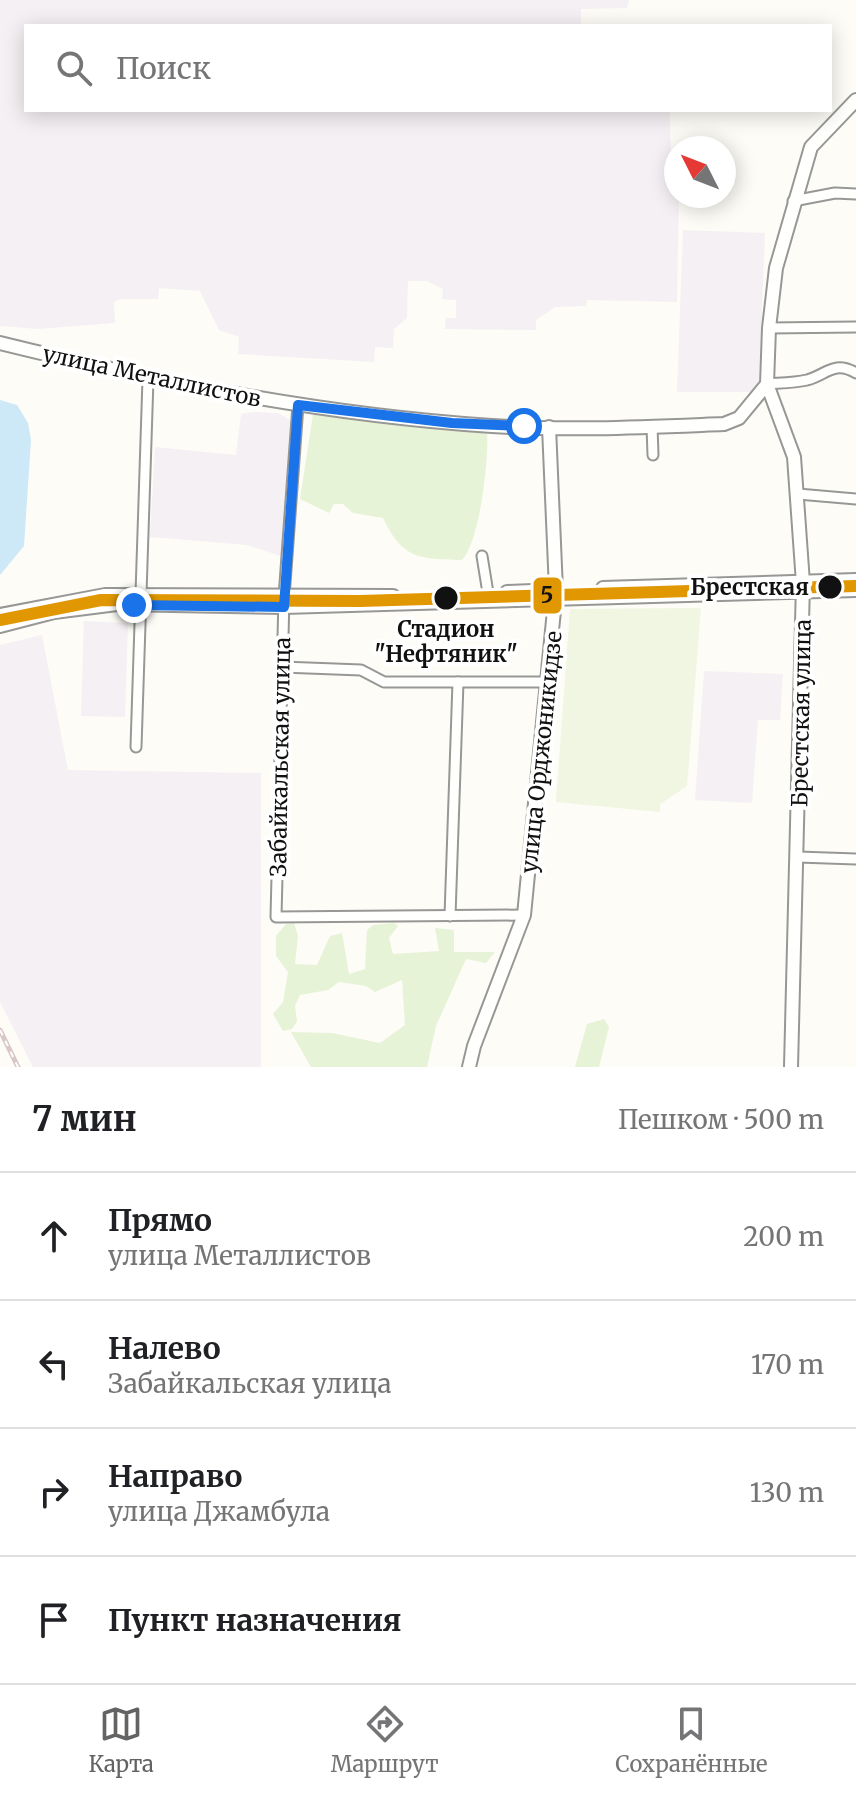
<!DOCTYPE html>
<html lang="ru">
<head>
<meta charset="utf-8">
<style>
  body { margin:0; font-family:Merriweather,serif; background:#f6f6f6; color:#202124 }
  .compass { position:absolute; left:664px; top:136px; width:72px; height:72px; border-radius:50%; background:#fff; box-shadow:0 4px 20px #0003; rotate:312deg }
  .stop { position:absolute; width:24px; height:24px; margin:-18px; border:6px solid #1a73e8; border-radius:50%; background:#fff }
  .stop.end { background:#1a73e8; border-color:#fff; box-shadow:0 2px 8px #0008 }
  .list { margin:0; padding:0; list-style:none }
  h2 { display:flex; justify-content:space-between; align-items:center; height:104px; margin:0; padding:0 32px; font-size:34px }
  h2 small { font-size:26px; font-weight:400; color:#757577 }
  .list li { display:grid; grid-template-columns:52px 1fr auto; gap:24px; align-items:center; box-sizing:border-box; height:128px; padding:0 32px; border-top:2px solid #e0e0e0 }
  .list b { display:block; font-size:30px; white-space:nowrap }
  .list p { margin:0; font-size:26px; white-space:nowrap; color:#757577 }
  .list em { font-size:26px; font-style:normal; color:#757577 }
  .icon { flex:none; width:44px; height:44px; fill:none; stroke:currentColor; stroke-width:2; stroke-linecap:round; stroke-linejoin:round }
  .map { position:relative; flex:none; width:856px; height:1067px; overflow:hidden }
  .search { position:absolute; background:#fff; box-shadow:0 4px 20px #0003; left:24px; right:24px; top:24px; height:88px; display:flex; align-items:center; gap:20px; box-sizing:border-box; padding:0 28px; border-radius:0px; color:#757577; font-size:30px }
  .sheet { height:616px; background:#fff }
  nav { display:flex; justify-content:space-around; align-items:center; box-sizing:border-box; height:112px; border-top:2px solid #e0e0e0; background:#fff; font-size:22px; color:#757577 }
  nav a { display:grid; justify-items:center; gap:4px }
  nav .on { color:#646362 }
  .map>svg:first-child { display:block }
</style>
</head>
<body>
<div class="map">
<svg width="856" height="1067" viewBox="0 0 856 1067">
  <rect width="100%" height="100%" fill="#fdfcf7"/>
  <!-- industrial -->
  <g fill="#f5f0f3">
    <polygon points="0,0 629,0 627,8 581,9 581,26 26,26 26,110 670,110 671,175 676,176 676,196 679,196 677,302 587,300 586,306 555,307 536,320 536,330 445,329 446,318 456,318 456,300 442,299 443,289 427,281 408,281 407,318 394,329 393,348 375,347 374,362 238,354 239,337 219,330 200,291 159,288 158,299 120,299 114,302 115,323 38,329 0,326"/>
    <polygon points="683,230 765,233 759,380 752,392 677,392"/>
    <polygon points="253,412 278,413 293,422 285,540 281,556 247,545 150,537 155,447 236,455 241,414"/>
    <polygon points="84,621 128,623 125,717 81,716"/>
    <polygon points="42,635 68,770 261,773 261,1067 33,1067 0,1002 0,645"/>
    <polygon points="704,671 783,674 780,720 758,720 752,803 695,800"/>
  </g>
  <!-- green -->
  <g fill="#e7f3d7">
    <path d="M313 414H346L487 432C489 459 480 541 462 560 418 559 403 559 383 518L353 513 343 504H334L329 513 300 499Z"/>
    <polygon points="294,923 298,936 295,964 317,965 330,936 342,933 349,974 365,969 367,930 373,925 394,923 398,926 389,938 393,954 439,951 435,928 454,930 454,952 495,952 486,963 466,959 436,1026 427,1067 311,1067 291,1032 332,1033 380,1043 405,1025 402,980 375,992 366,986 339,982 328,990 300,995 295,1006 297,1021 292,1029 283,1031 273,1014 283,1002 288,972 276,956 276,936 286,924"/>
    <polygon points="604,1019 609,1027 599,1067 575,1067 587,1024"/>
  </g>
  <!-- pitch -->
  <polygon fill="#f0f6e1" points="701,608 687,786 660,804 660,812 556,802 570,609"/>
  <!-- water -->
  <polygon fill="#cde8f7" points="0,400 17,405 28,423 31,440 24,546 0,575"/>
  <g fill="none" stroke-linecap="round" stroke-linejoin="round">
    <!-- minor casing -->
    <g stroke="#979795" stroke-width="13">
      <g id="minor">
        <polyline points="793,201 835,193 856,194"/>
        <polyline points="769,328 856,327"/>
        <path d="M767 384C780 383 794 383 807 380 826 375 834 360 856 373"/>
        <polyline points="298,405 284,597 276,917 524,915"/>
        <polyline points="652,426 653,455"/>
        <polyline points="798,494 856,499"/>
        <polyline points="482,556 488,593"/>
        <polyline points="282,667 361,670 384,682 548,682"/>
        <polyline points="136,747 148,379"/>
        <polyline points="798,857 856,859"/>
        <polyline points="450,916 458,682"/>
      </g>
    </g>
    <!-- tertiary casing -->
    <g stroke="#979795" stroke-width="16">
      <g id="tertiary">
        <path d="M0 343C162 383 325 415 492 426 569 431 647 427 724 424L739 418 767 384"/>
        <polyline points="603,588 856,580"/>
        <polyline points="507,592 557,590"/>
        <polyline points="0,615 105,595 393,596"/>
        <polyline points="0,626 54,612 117,604 284,607 856,590"/>
        <polyline points="469,1067 474,1046 524,915 556,590 549,427"/>
        <polyline points="791,1067 803,583 794,457 767,384 769,328 776,268 811,147 856,100"/>
      </g>
    </g>
    <!-- minor -->
    <use href="#minor" stroke="#fffffe" stroke-width="9"/>
    <!-- tertiary -->
    <use href="#tertiary" stroke="#fffffe" stroke-width="12"/>
    <!-- tram -->
    <polyline stroke="#d9c6c7" stroke-width="2" points="0,624 96,603 404,602 856,588"/>
    <!-- rail casing -->
    <g stroke="#d9c6c7" stroke-width="5">
      <polyline id="rail" points="0,1030 18,1067"/>
    </g>
    <!-- rail -->
    <use href="#rail" stroke="#fff" stroke-width="2" stroke-dasharray="6" stroke-linecap="butt"/>
    <!-- tram-1 casing -->
    <g stroke="#fff" stroke-width="18">
      <polyline id="tram-1" points="0,620 101,600 360,601 856,586"/>
    </g>
    <!-- tram-1 -->
    <use href="#tram-1" stroke="#e09702" stroke-width="12"/>
  </g>
  <g fill="none" stroke-linecap="round" stroke-linejoin="round">
    <!-- route -->
    <polyline stroke="#1a73e8" stroke-width="10" points="134,605 284,607 298,405 452,423 524,426"/>
  </g>
  <!-- markers -->
  <g fill="#111" stroke="#fff" stroke-width="3">
    <circle cx="830" cy="587" r="13"/>
    <circle cx="446" cy="598" r="13"/>
  </g>
  <g text-anchor="middle" stroke-width="8" stroke-linejoin="round" paint-order="stroke">
    <!-- street labels -->
    <g font-size="22" fill="#111" stroke="#fff">
      <text transform="translate(152 376) rotate(12)" y="8">улица Металлистов</text>
      <text transform="translate(801 713) rotate(-89)" y="8">Брестская улица</text>
      <text transform="translate(541 752) rotate(-84)" y="8">улица Орджоникидзе</text>
      <text transform="translate(280 757) rotate(-89)" y="8">Забайкальская улица</text>
    </g>
    <!-- stop labels -->
    <g font-size="22" font-weight="bold" fill="#111" stroke="#fff" text-anchor="end">
      <text x="809" y="595">Брестская</text>
      <text x="446" y="637" text-anchor="middle">Стадион<tspan x="446" dy="25">"Нефтяник"</tspan></text>
    </g>
  </g>
  <rect stroke="#fff" stroke-width="3" x="532" y="576" width="31" height="39" rx="8" fill="#e09702"/>
  <g font-size="22" text-anchor="middle" font-weight="bold" fill="#111">
    <text x="547" y="603">5</text>
  </g>
</svg>
<svg class="compass" viewBox="-18 -18 36 36"><path d="M0-13l5 13h-10z" fill="#e53935"/><path d="M0 13l5-13h-10z" fill="#757577"/></svg>
<div class="stop" style="left:524px;top:426px"></div>
<div class="stop end" style="left:134px;top:605px"></div>
<div class="search"><svg class="icon" aria-label="search" viewBox="0 0 24 24"><circle cx="10" cy="10" r="6"/><path d="M15 15l6 6"/></svg>Поиск</div>
</div>
<section class="sheet">
<h2>7 мин<small>Пешком · 500 m</small></h2>
<ul class="list">
<li><svg class="icon" aria-label="ahead" viewBox="0 0 24 24"><path d="M12 20V5M6 11l6-6 6 6"/></svg><div><b>Прямо</b><p>улица Металлистов</p></div><em>200 m</em></li>
<li><svg class="icon" aria-label="left" viewBox="0 0 24 24"><path d="M17 20v-9H6M10 6l-5 5 5 5"/></svg><div><b>Налево</b><p>Забайкальская улица</p></div><em>170 m</em></li>
<li><svg class="icon" aria-label="right" viewBox="0 0 24 24"><path d="M7 20v-9h11M14 6l5 5-5 5"/></svg><div><b>Направо</b><p>улица Джамбула</p></div><em>130 m</em></li>
<li><svg class="icon" aria-label="arrive" viewBox="0 0 24 24"><path d="M6 21V4h12l-3 4 3 4H6"/></svg><div><b>Пункт назначения</b></div></li>
</ul>
</section>
<nav>
<a class="on"><svg class="icon" aria-label="map" viewBox="0 0 24 24"><path d="M3 6l6-2 6 2 6-2v14l-6 2-6-2-6 2zM9 4v14M15 6v14"/></svg>Карта</a>
<a><svg class="icon" aria-label="directions" viewBox="0 0 24 24"><path d="M12 3l9 9-9 9-9-9zM9 14v-3h6M13 9l2 2-2 2"/></svg>Маршрут</a>
<a><svg class="icon" aria-label="saved" viewBox="0 0 24 24"><path d="M7 4h10v16l-5-4-5 4z"/></svg>Сохранённые</a>
</nav>
</body>
</html>
